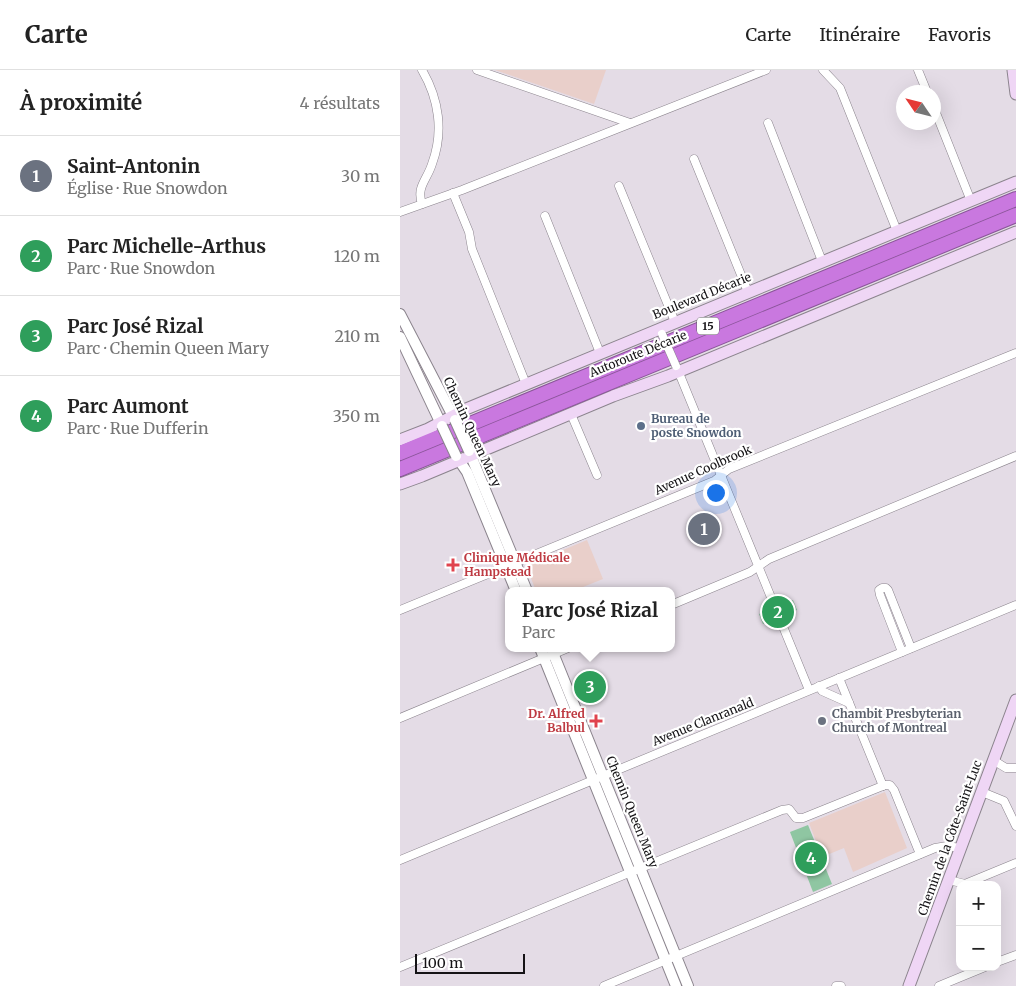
<!DOCTYPE html>
<html lang="fr">
<head>
<meta charset="utf-8">
<style>
  body { margin:0; font-family:Merriweather,serif; background:#f2f2f2; color:#222 }
  .controls { position:absolute; right:15px; bottom:15px; display:grid; overflow:hidden; border-radius:10px; box-shadow:0 5px 20px #0002 }
  .controls button { width:45px; height:45px; display:grid; place-items:center; padding:0; border:0; border-bottom:1px solid #e0e0e0; background:#fff; color:#222; font:25px sans-serif }
  .compass { position:absolute; left:496px; top:15px; width:45px; height:45px; border-radius:50%; background:#fff; box-shadow:0 5px 20px #0002; rotate:305deg }
  .scale { position:absolute; left:15px; bottom:12px; width:110px; box-sizing:border-box; padding-left:5px; border:2px solid #151316; border-top:0; font-size:14px; line-height:18px; white-space:nowrap; color:#151316; -webkit-text-stroke:4px #fff; paint-order:stroke }
  .you { position:absolute; left:315px; top:422px; width:18px; height:18px; margin:-12px; border:4px solid #fff; border-radius:50%; background:#1a73e8; box-shadow:0 0 0 8px #1a73e833 }
  .badge { display:grid; place-items:center; width:32px; height:32px; border-radius:50%; background:#d93025; color:#fff; font-size:16px; font-weight:700 }
  .pin { position:absolute; translate:-50% -50%; border:2px solid #fff; box-shadow:0 1px 5px #0006 }
  .popup { position:absolute; left:105px; top:517px; width:170px; height:65px; box-sizing:border-box; display:grid; place-content:center; border-radius:10px; background:#fff; filter:drop-shadow(0 1px 4px #0005); font-size:16px; white-space:nowrap; color:#767676 }
  .popup b { font-size:19px; color:#222 }
  .popup::after { content:''; position:absolute; left:50%; top:100%; margin-left:-10px; border:10px solid transparent; border-top-color:#fff }
  .list { margin:0; padding:0; list-style:none }
  h2 { display:flex; justify-content:space-between; align-items:center; height:65px; margin:0; padding:0 20px; font-size:21px }
  h2 small { font-size:16px; font-weight:400; color:#767676 }
  .list li { display:grid; grid-template-columns:32px 1fr auto; gap:15px; align-items:center; box-sizing:border-box; height:80px; padding:0 20px; border-top:1px solid #e0e0e0 }
  .list b { display:block; font-size:19px; white-space:nowrap }
  .list p { margin:0; font-size:16px; white-space:nowrap; color:#767676 }
  .list em { font-size:16px; font-style:normal; color:#767676 }
  .map { position:relative; flex:none; width:616px; height:916px; overflow:hidden }
  header { display:flex; align-items:center; gap:30px; box-sizing:border-box; height:70px; padding:0 25px; background:#fff; border-bottom:1px solid #e0e0e0 }
  header strong { font-size:24px }
  nav { display:flex; gap:28px; margin-inline-start:auto; font-size:18px }
  main { display:flex }
  aside { flex:1; background:#fff }
  .map>svg:first-child { display:block }
</style>
</head>
<body>
<header>
<strong>Carte</strong>
<nav><a>Carte</a><a>Itinéraire</a><a>Favoris</a></nav>
</header>
<main>
<aside>
<h2>À proximité<small>4 résultats</small></h2>
<ul class="list">
<li><span class="badge" style="background:#6b7280">1</span><div><b>Saint-Antonin</b><p>Église · Rue Snowdon</p></div><em>30 m</em></li>
<li><span class="badge" style="background:#2e9e5b">2</span><div><b>Parc Michelle-Arthus</b><p>Parc · Rue Snowdon</p></div><em>120 m</em></li>
<li><span class="badge" style="background:#2e9e5b">3</span><div><b>Parc José Rizal</b><p>Parc · Chemin Queen Mary</p></div><em>210 m</em></li>
<li><span class="badge" style="background:#2e9e5b">4</span><div><b>Parc Aumont</b><p>Parc · Rue Dufferin</p></div><em>350 m</em></li>
</ul>
</aside>
<div class="map">
<svg width="616" height="916" viewBox="0 0 616 916">
  <rect width="100%" height="100%" fill="#e4dce6"/>
  <!-- education -->
  <g fill="#e9cfca">
    <polygon points="95,0 206,0 194,34"/>
    <polygon points="187,470 203,509 173,521 136,521 127,498 129,494"/>
    <polygon points="485,722 507,778 453,802 444,778 422,787 409,753"/>
  </g>
  <!-- green -->
  <g fill="#8fc6a2">
    <polygon points="393,530 397,540 363,554 359,544"/>
    <polygon points="200,605 205,616 179,628 174,617"/>
    <polygon points="408,755 432,814 413,822 390,762"/>
  </g>
  <g fill="none" stroke-linecap="round" stroke-linejoin="round">
    <!-- minor casing -->
    <g stroke="#8b848d" stroke-width="9">
      <g id="minor">
        <polyline points="77,0 230,53"/>
        <polyline points="423,0 440,18 497,161"/>
        <polyline points="518,0 527,22"/>
        <polyline points="534,38 571,131"/>
        <polyline points="368,53 422,191"/>
        <polyline points="294,89 348,222"/>
        <polyline points="219,116 275,252"/>
        <polyline points="53,123 69,162 72,179 126,314"/>
        <path d="M22 134C16 117 27 110 32 94 44 62 39 29 22 0"/>
        <polyline points="0,142 62,120 366,0"/>
        <polyline points="145,146 200,283"/>
        <polyline points="277,298 409,620"/>
        <polyline points="171,344 197,405"/>
        <polyline points="271,535 350,502 369,489 616,386"/>
        <polyline points="0,540 314,411 329,399 616,283"/>
        <polyline points="502,582 480,525 479,520 482,518 486,518 488,520 511,578"/>
        <polyline points="439,608 483,716"/>
        <polyline points="419,616 422,621 449,633"/>
        <polyline points="0,648 168,578"/>
        <polyline points="593,690 606,698 616,698"/>
        <polyline points="582,722 604,731 616,756"/>
        <polyline points="0,790 616,535"/>
        <polyline points="549,810 565,814 616,793"/>
        <polyline points="597,892 616,885"/>
        <polyline points="0,897 382,740 389,739 396,748 403,748 485,715 490,715 494,720 520,784"/>
        <polyline points="204,916 535,778 547,776 560,778"/>
        <polyline points="436,916 441,916"/>
        <polyline points="539,916 585,897"/>
      </g>
    </g>
    <!-- tertiary casing -->
    <g stroke="#8b848d" stroke-width="12">
      <g id="tertiary">
        <polyline points="0,244 55,350"/>
        <polyline points="0,267 42,356"/>
        <polyline points="69,381 127,521"/>
        <polyline points="56,386 67,402 116,521"/>
        <polyline points="140,578 276,916"/>
        <polyline points="151,578 288,916"/>
      </g>
    </g>
    <!-- secondary casing -->
    <g stroke="#8b848d" stroke-width="13">
      <g id="secondary">
        <polyline points="613,0 616,24"/>
        <polyline points="0,370 28,359 66,339 616,112"/>
        <polyline points="0,414 22,406 213,326 268,306 616,162"/>
        <polyline points="509,916 616,630"/>
      </g>
    </g>
    <!-- motorway casing -->
    <g stroke="#8a5599" stroke-width="16">
      <g id="motorway">
        <polyline points="0,383 616,129"/>
        <polyline points="0,399 616,145"/>
      </g>
    </g>
    <!-- minor -->
    <use href="#minor" stroke="#fff" stroke-width="8"/>
    <!-- tertiary -->
    <use href="#tertiary" stroke="#fff" stroke-width="10"/>
    <!-- secondary -->
    <use href="#secondary" stroke="#efd6f5" stroke-width="11"/>
    <!-- motorway -->
    <use href="#motorway" stroke="#c978df" stroke-width="14"/>
    <!-- minor-bridge casing -->
    <g stroke="#8b848d" stroke-width="9" stroke-linecap="butt">
      <polyline id="minor-bridge" points="262,264 276,296"/>
    </g>
    <!-- tertiary-bridge casing -->
    <g stroke="#8b848d" stroke-width="12" stroke-linecap="butt">
      <g id="tertiary-bridge">
        <polyline points="55,350 69,381"/>
        <polyline points="42,356 56,386"/>
      </g>
    </g>
    <!-- minor-bridge -->
    <use href="#minor-bridge" stroke="#fff" stroke-width="8"/>
    <!-- tertiary-bridge -->
    <use href="#tertiary-bridge" stroke="#fff" stroke-width="10"/>
  </g>
  <!-- markers -->
  <circle fill="#5c6f8a" stroke="#fff" stroke-width="2" cx="241" cy="356" r="5"/>
  <g fill="#e0444e" stroke="#fff" stroke-width="2">
    <path d="M50.5 487.5h5v5h5v5h-5v5h-5v-5h-5v-5h5z"/>
    <path d="M193.5 643.5h5v5h5v5h-5v5h-5v-5h-5v-5h5z"/>
  </g>
  <circle fill="#6b7280" stroke="#fff" stroke-width="2" cx="422" cy="651" r="5"/>
  <g text-anchor="middle" stroke-width="4.5" stroke-linejoin="round" paint-order="stroke">
    <!-- shield labels -->
    <rect fill="#fff" stroke="#5b5a5c" stroke-width="1" x="297" y="247.5" width="22" height="17" rx="4"/>
    <g font-size="11" font-weight="bold" fill="#151316">
      <text x="308" y="260">15</text>
    </g>
    <!-- street labels -->
    <g font-size="12" fill="#151316" stroke="#fff">
      <text transform="translate(302 226) rotate(-22)" y="4">Boulevard Décarie</text>
      <text transform="translate(238 284) rotate(-22)" y="4">Autoroute Décarie</text>
      <text transform="translate(72 362) rotate(65)" y="4">Chemin Queen Mary</text>
      <text transform="translate(303 400) rotate(-24)" y="4">Avenue Coolbrook</text>
      <text transform="translate(303 652) rotate(-22)" y="4">Avenue Clanranald</text>
      <text transform="translate(232 742) rotate(68)" y="4">Chemin Queen Mary</text>
      <text transform="translate(550 768) rotate(-70)" y="4">Chemin de la Côte-Saint-Luc</text>
    </g>
    <!-- service labels -->
    <g font-size="12" font-weight="bold" fill="#4e5e75" stroke="#fff" text-anchor="start">
      <text x="251" y="353">Bureau de<tspan x="251" dy="14">poste Snowdon</tspan></text>
    </g>
    <!-- health labels -->
    <g font-size="12" font-weight="bold" fill="#be3a42" stroke="#fff" text-anchor="start">
      <text x="64" y="492">Clinique Médicale<tspan x="64" dy="14">Hampstead</tspan></text>
      <text x="185" y="648" text-anchor="end">Dr. Alfred<tspan x="185" dy="14">Balbul</tspan></text>
    </g>
    <!-- worship labels -->
    <g font-size="12" font-weight="bold" fill="#5b616d" stroke="#fff" text-anchor="start">
      <text x="432" y="648">Chambit Presbyterian<tspan x="432" dy="14">Church of Montreal</tspan></text>
    </g>
  </g>
</svg>
<div class="controls">
<button>+</button>
<button>−</button>
</div>
<svg class="compass" viewBox="-18 -18 36 36"><path d="M0-13l5 13h-10z" fill="#e53935"/><path d="M0 13l5-13h-10z" fill="#767676"/></svg>
<div class="scale">100 m</div>
<div class="you"></div>
<div class="pin badge" style="left:304px;top:459px;background:#6b7280">1</div>
<div class="pin badge" style="left:378px;top:542px;background:#2e9e5b">2</div>
<div class="pin badge" style="left:190px;top:617px;background:#2e9e5b">3</div>
<div class="popup"><b>Parc José Rizal</b>Parc</div>
<div class="pin badge" style="left:411px;top:788px;background:#2e9e5b">4</div>
</div>
</main>
</body>
</html>
